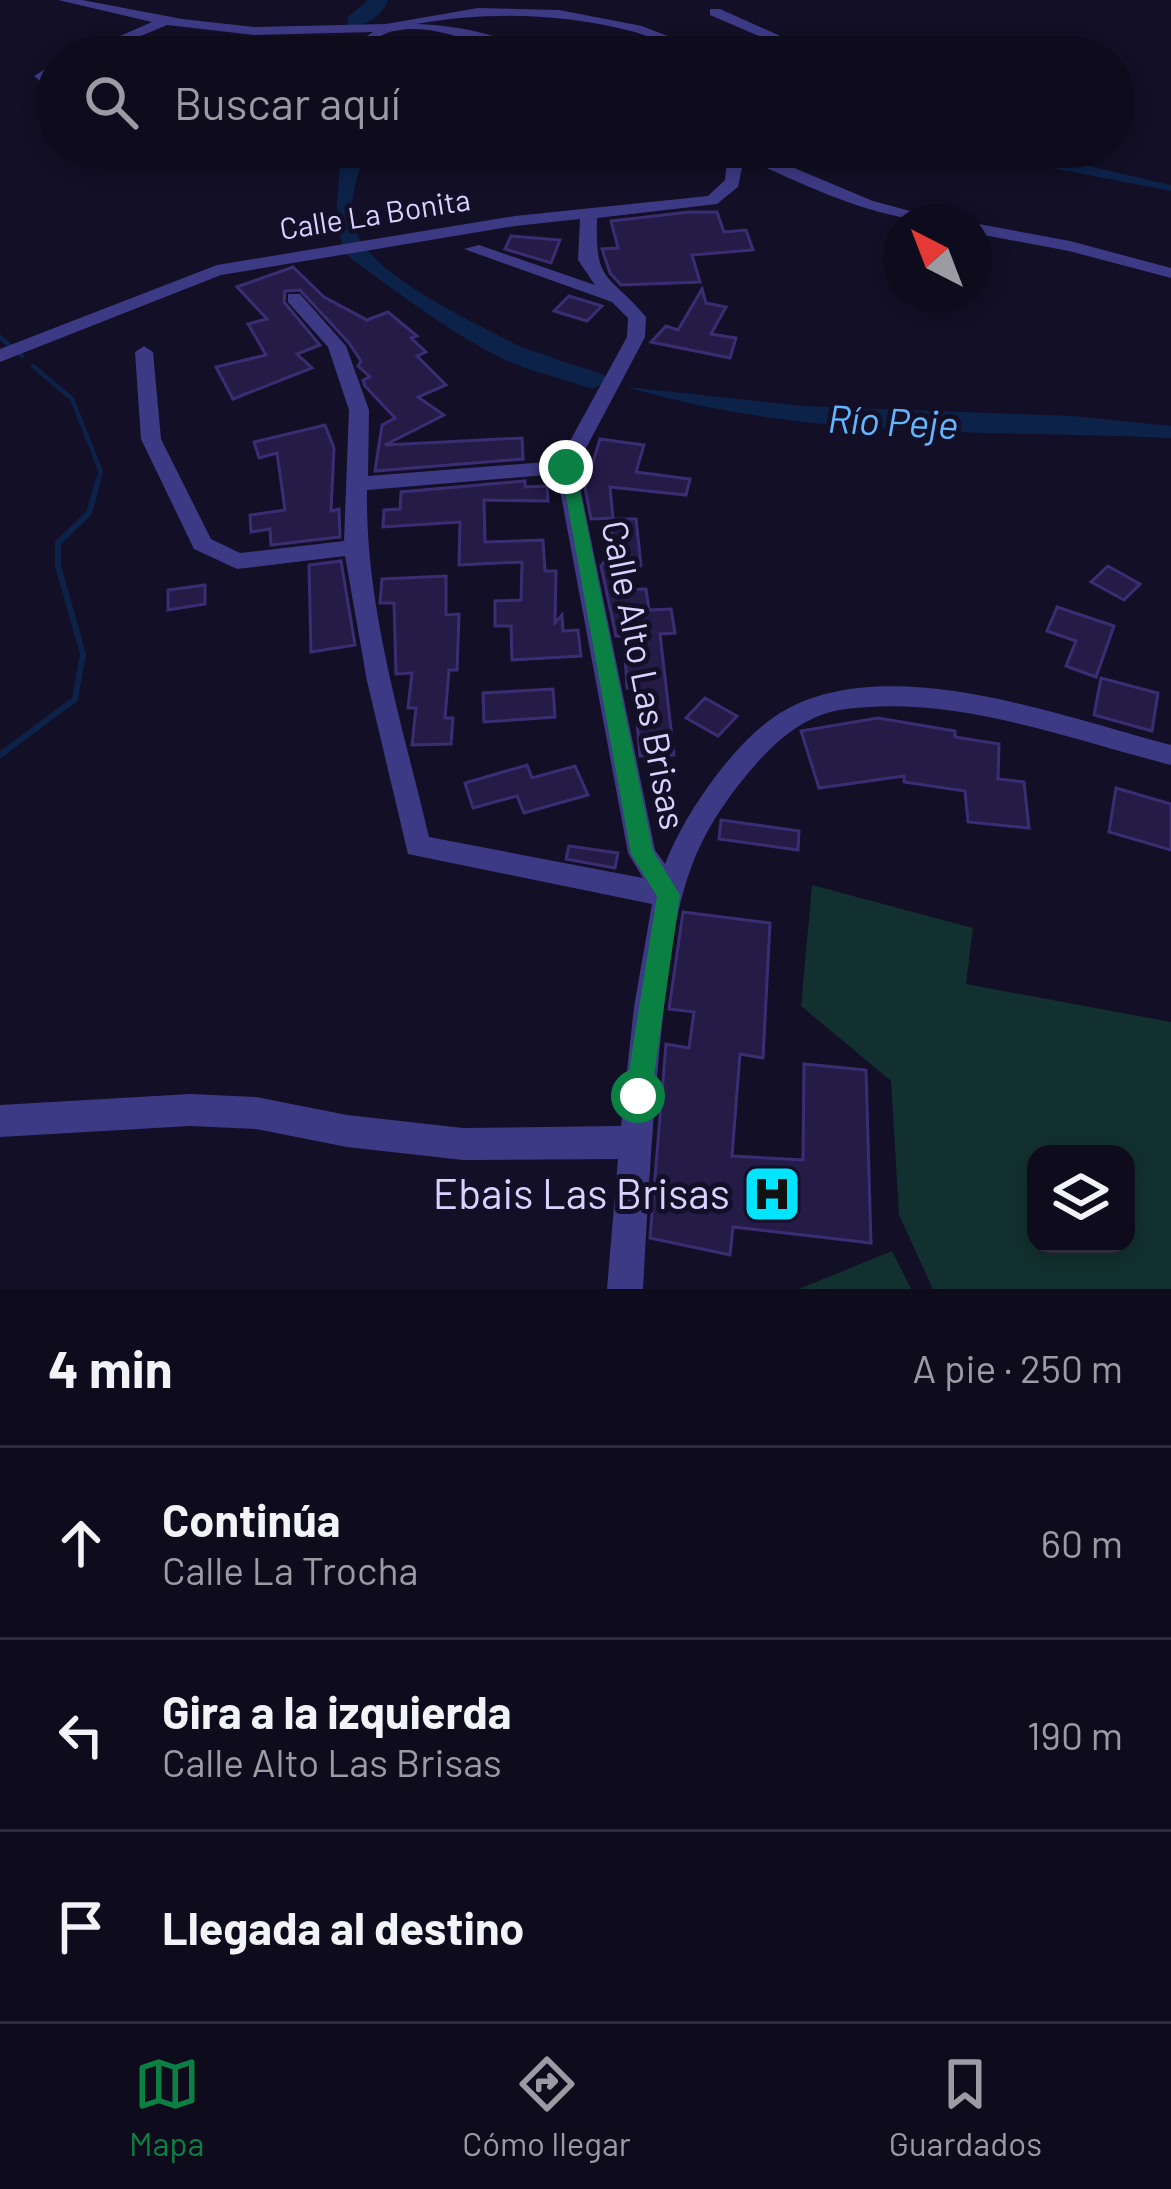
<!DOCTYPE html>
<html lang="es">
<head>
<meta charset="utf-8">
<style>
  body { margin:0; font-family:Barlow,sans-serif; background:#171425; color:#f1f3f6 }
  .controls { position:absolute; right:36px; bottom:36px; display:grid; overflow:hidden; border-radius:24px; box-shadow:0 6px 18px #0003 }
  .controls button { width:108px; height:108px; display:grid; place-items:center; padding:0; border:0; border-bottom:3px solid #2e2b3b; background:#0e0b1c; color:#f1f3f6; font:60px sans-serif }
  .compass { position:absolute; left:883px; top:204px; width:108px; height:108px; border-radius:50%; background:#0e0b1c; box-shadow:0 6px 18px #0003; rotate:318deg }
  .stop { position:absolute; width:36px; height:36px; margin:-27px; border:9px solid #0b8043; border-radius:50%; background:#fff }
  .stop.end { background:#0b8043; border-color:#fff; box-shadow:0 3px 12px #0008 }
  .list { margin:0; padding:0; list-style:none }
  h2 { display:flex; justify-content:space-between; align-items:center; height:156px; margin:0; padding:0 48px; font-size:51px }
  h2 small { font-size:39px; font-weight:400; color:#9b9ba3 }
  .list li { display:grid; grid-template-columns:78px 1fr auto; gap:36px; align-items:center; box-sizing:border-box; height:192px; padding:0 48px; border-top:3px solid #2e2b3b }
  .list b { display:block; font-size:45px; white-space:nowrap }
  .list p { margin:0; font-size:39px; white-space:nowrap; color:#9b9ba3 }
  .list em { font-size:39px; font-style:normal; color:#9b9ba3 }
  .icon { flex:none; width:66px; height:66px; fill:none; stroke:currentColor; stroke-width:2; stroke-linecap:round; stroke-linejoin:round }
  .map { position:relative; flex:none; width:1171px; height:1289px; overflow:hidden }
  .search { position:absolute; background:#0e0b1c; box-shadow:0 6px 18px #0003; left:36px; right:36px; top:36px; height:132px; display:flex; align-items:center; gap:30px; box-sizing:border-box; padding:0 42px; border-radius:66px; color:#9b9ba3; font-size:45px }
  .sheet { height:732px; background:#0e0b1c }
  nav { display:flex; justify-content:space-around; align-items:center; box-sizing:border-box; height:168px; border-top:3px solid #2e2b3b; background:#0e0b1c; font-size:33px; color:#9b9ba3 }
  nav a { display:grid; justify-items:center; gap:6px }
  nav .on { color:#0b8043 }
  .map>svg:first-child { display:block }
</style>
</head>
<body>
<div class="map">
<svg width="1171" height="1289" viewBox="0 0 1171 1289">
  <rect width="100%" height="100%" fill="#130f26"/>
  <!-- green -->
  <g fill="#12302f" fill-rule="evenodd">
    <path d="M812 885 973 928 966 984 1171 1022V1289H933L899 1215 891 1081 801 1006ZM1036 1154H1126V1244H1036Z"/>
    <polygon points="892,1251 911,1289 799,1289"/>
  </g>
  <!-- water -->
  <g fill="#0c2248">
    <path d="M334 147H369C358 168 347 206 355 229 370 275 470 320 513 343 538 356 558 353 577 375 516 388 400 293 350 258 327 227 342 184 340 150Z"/>
    <polygon points="944,147 1012,148 1162,183 1171,185 1171,191"/>
    <path d="M627 387 804 406 1073 416 1171 426V438C989 430 803 440 627 387Z"/>
  </g>
  <g fill="none" stroke-linecap="round" stroke-linejoin="round">
    <!-- stream-far1 -->
    <g stroke="#0c2248" stroke-width="4.5">
      <polyline points="0,337 22,356"/>
      <polyline points="33,366 72,399 101,472 97,484"/>
    </g>
    <!-- stream -->
    <polyline stroke="#0c2248" stroke-width="6" points="0,755 75,699 83,654 58,566 58,543 89,513 98,481"/>
    <!-- river -->
    <g fill="#0c2248" fill-rule="evenodd">
      <path d="M368 0H388C383 15 364 29 348 25V17Z"/>
      <polygon points="532,352 603,374 608,380 593,389 522,367 518,361"/>
    </g>
  </g>
  <!-- building -->
  <g fill="#241b47" stroke="#3b2d73" stroke-width="3">
    <polygon points="689,212 717,212 724,232 746,230 753,250 692,255 700,282 621,285 610,273 602,249 618,248 611,221"/>
    <polygon points="511,236 560,240 551,263 505,249"/>
    <polygon points="293,267 324,297 367,320 388,312 417,336 411,338 426,352 417,356 446,385 418,397 444,415 385,445 522,438 523,459 375,471 382,425 395,418 365,386 363,380 370,377 358,366 361,361 349,343 300,290 285,291 284,302 320,345 297,354 312,368 233,399 216,367 266,355 248,324 267,319 237,287"/>
    <polygon points="702,289 706,303 726,307 711,334 736,338 730,358 651,342 666,326 678,330"/>
    <polygon points="569,296 602,306 587,321 554,311"/>
    <polygon points="325,425 334,448 331,511 339,509 340,537 271,545 270,529 251,532 250,515 285,510 277,453 259,458 254,442"/>
    <polygon points="600,439 644,445 636,472 690,479 686,495 610,487 613,518 591,519 585,488"/>
    <polygon points="525,481 525,487 547,486 548,501 484,500 485,542 543,540 545,571 556,571 555,623 562,615 563,631 578,630 581,656 512,660 511,626 495,626 495,601 521,600 522,562 459,565 460,522 383,527 384,510 400,509 401,492"/>
    <polygon points="611,519 636,519 641,565 621,590 646,589 649,610 671,609 675,633 660,634 674,755 640,756 634,688 627,688 624,636 616,636 601,566 613,551"/>
    <polygon points="341,561 355,645 311,652 309,565"/>
    <polygon points="1108,566 1140,584 1124,600 1091,582"/>
    <polygon points="446,576 446,615 459,614 457,670 449,670 445,718 453,718 451,744 412,745 416,708 408,708 412,673 396,674 394,603 380,603 382,579"/>
    <polygon points="205,585 205,604 168,610 168,590"/>
    <polygon points="1057,607 1114,626 1096,677 1066,666 1076,641 1047,631"/>
    <polygon points="1101,678 1158,693 1152,731 1094,715"/>
    <polygon points="553,689 555,717 484,722 483,693"/>
    <polygon points="705,698 737,716 718,736 686,718"/>
    <polygon points="878,718 955,731 955,737 999,744 998,779 1024,782 1029,828 968,822 965,791 904,782 904,776 819,788 801,731"/>
    <polygon points="527,765 532,778 575,766 588,795 524,813 517,796 473,808 465,783"/>
    <polygon points="1116,788 1171,804 1171,850 1109,832"/>
    <polygon points="721,820 799,831 798,850 719,839"/>
    <polygon points="569,846 618,853 615,868 566,859"/>
    <polygon points="683,912 770,923 763,1058 740,1054 732,1156 803,1160 804,1064 866,1070 871,1243 733,1227 730,1255 650,1238 666,1044 689,1048 694,1012 669,1009"/>
  </g>
  <g fill="none" stroke-linecap="round" stroke-linejoin="round">
    <!-- street -->
    <g fill="#3d3a85" fill-rule="evenodd">
      <path d="M58 0H82L182 19 254 27 386 24 478 8 559 10 642 26 721 57C690 57 661 39 631 31 561 13 487 11 416 24 457 25 507 35 541 57 492 57 445 20 394 31 370 36 366 57 336 57L373 32 254 35 167 25 91 57H72L152 22Z"/>
      <polygon points="710,9 720,9 827,57 808,57 710,15"/>
      <polygon points="57,62 57,72 50,77 57,83 57,95 34,76"/>
      <path d="M723 147H744L873 201 951 222C877 222 811 187 744 158L738 187 717 204 597 218C595 285 607 271 646 317L645 337 576 467 655 850 665 864C677 833 695 804 715 777 735 751 758 725 787 709 893 652 1063 717 1171 745V765C1065 738 951 693 839 710 806 716 778 739 756 764 733 790 710 822 696 855 675 905 669 962 663 1016 653 1107 648 1198 643 1289H607L618 1159 463 1160 347 1147 256 1129 190 1126 0 1137V1105L190 1094 256 1097 347 1115 463 1128 621 1126 634 1007 652 904 408 854 367 681 345 556 237 569 194 549 141 439 135 352 144 346 153 352 161 439 211 539 240 553 344 541 349 410 328 347 288 302V294H300L346 346 369 410 368 476 559 461 627 337 628 318 612 302 464 249 479 245 595 285 578 260 580 219 515 226 221 275 0 362V349L217 265 515 216 708 196 725 180 728 151ZM557 474 628 853 643 878 429 837C402 723 365 607 367 490Z"/>
      <polygon points="973,223 1070,241 1171,268 1171,278 1069,251 973,233"/>
    </g>
  </g>
  <!-- route -->
  <polygon fill="#0b8043" points="560,463 575,467 653,851 680,895 651,1096 647,1105 638,1108 629,1105 625,1096 657,896 631,854"/>
  <!-- icons -->
  <defs>
    <g id="hospital-square" transform="scale(3)"><rect x="-9" y="-9" width="18" height="18" rx="4" fill="#00e5ff" stroke="#130f26"/><path d="M-5-5h3v3.5h4V-5h3V5h-3V1.5h-4V5h-3Z" fill="#111"/></g>
  </defs>
  <g fill-rule="evenodd">
    <use href="#hospital-square" x="772" y="1194"/>
  </g>
  <g text-anchor="middle" stroke-width="10" stroke-linejoin="round" paint-order="stroke">
    <!-- far-street labels -->
    <g font-size="30" fill="#d9d4ff" stroke="#130f26">
      <text transform="translate(375 215) rotate(-9)" y="10">Calle La Bonita</text>
    </g>
    <!-- street labels -->
    <g font-size="36" fill="#d9d4ff" stroke="#130f26">
      <text transform="translate(644 675) rotate(79)" y="13">Calle Alto Las Brisas</text>
    </g>
    <!-- water labels -->
    <g font-size="39" font-style="italic" fill="#62b6ff" stroke="#130f26">
      <text transform="translate(893 422) rotate(3)" y="14">Río Peje</text>
    </g>
    <!-- near-poi labels -->
    <g font-size="42" fill="#d9d4ff" stroke="#130f26" text-anchor="end">
      <text x="730" y="1209">Ebais Las Brisas</text>
    </g>
  </g>
</svg>
<div class="controls">
<button><svg class="icon" aria-label="layers" viewBox="0 0 24 24"><path d="M12 4l9 5-9 5-9-5zM3 14l9 5 9-5"/></svg></button>
</div>
<svg class="compass" viewBox="-18 -18 36 36"><path d="M0-13l5 13h-10z" fill="#e53935"/><path d="M0 13l5-13h-10z" fill="#9b9ba3"/></svg>
<div class="stop" style="left:638px;top:1096px"></div>
<div class="stop end" style="left:566px;top:467px"></div>
<div class="search"><svg class="icon" aria-label="search" viewBox="0 0 24 24"><circle cx="10" cy="10" r="6"/><path d="M15 15l6 6"/></svg>Buscar aquí</div>
</div>
<section class="sheet">
<h2>4 min<small>A pie · 250 m</small></h2>
<ul class="list">
<li><svg class="icon" aria-label="ahead" viewBox="0 0 24 24"><path d="M12 20V5M6 11l6-6 6 6"/></svg><div><b>Continúa</b><p>Calle La Trocha</p></div><em>60 m</em></li>
<li><svg class="icon" aria-label="left" viewBox="0 0 24 24"><path d="M17 20v-9H6M10 6l-5 5 5 5"/></svg><div><b>Gira a la izquierda</b><p>Calle Alto Las Brisas</p></div><em>190 m</em></li>
<li><svg class="icon" aria-label="arrive" viewBox="0 0 24 24"><path d="M6 21V4h12l-3 4 3 4H6"/></svg><div><b>Llegada al destino</b></div></li>
</ul>
</section>
<nav>
<a class="on"><svg class="icon" aria-label="map" viewBox="0 0 24 24"><path d="M3 6l6-2 6 2 6-2v14l-6 2-6-2-6 2zM9 4v14M15 6v14"/></svg>Mapa</a>
<a><svg class="icon" aria-label="directions" viewBox="0 0 24 24"><path d="M12 3l9 9-9 9-9-9zM9 14v-3h6M13 9l2 2-2 2"/></svg>Cómo llegar</a>
<a><svg class="icon" aria-label="saved" viewBox="0 0 24 24"><path d="M7 4h10v16l-5-4-5 4z"/></svg>Guardados</a>
</nav>
</body>
</html>
